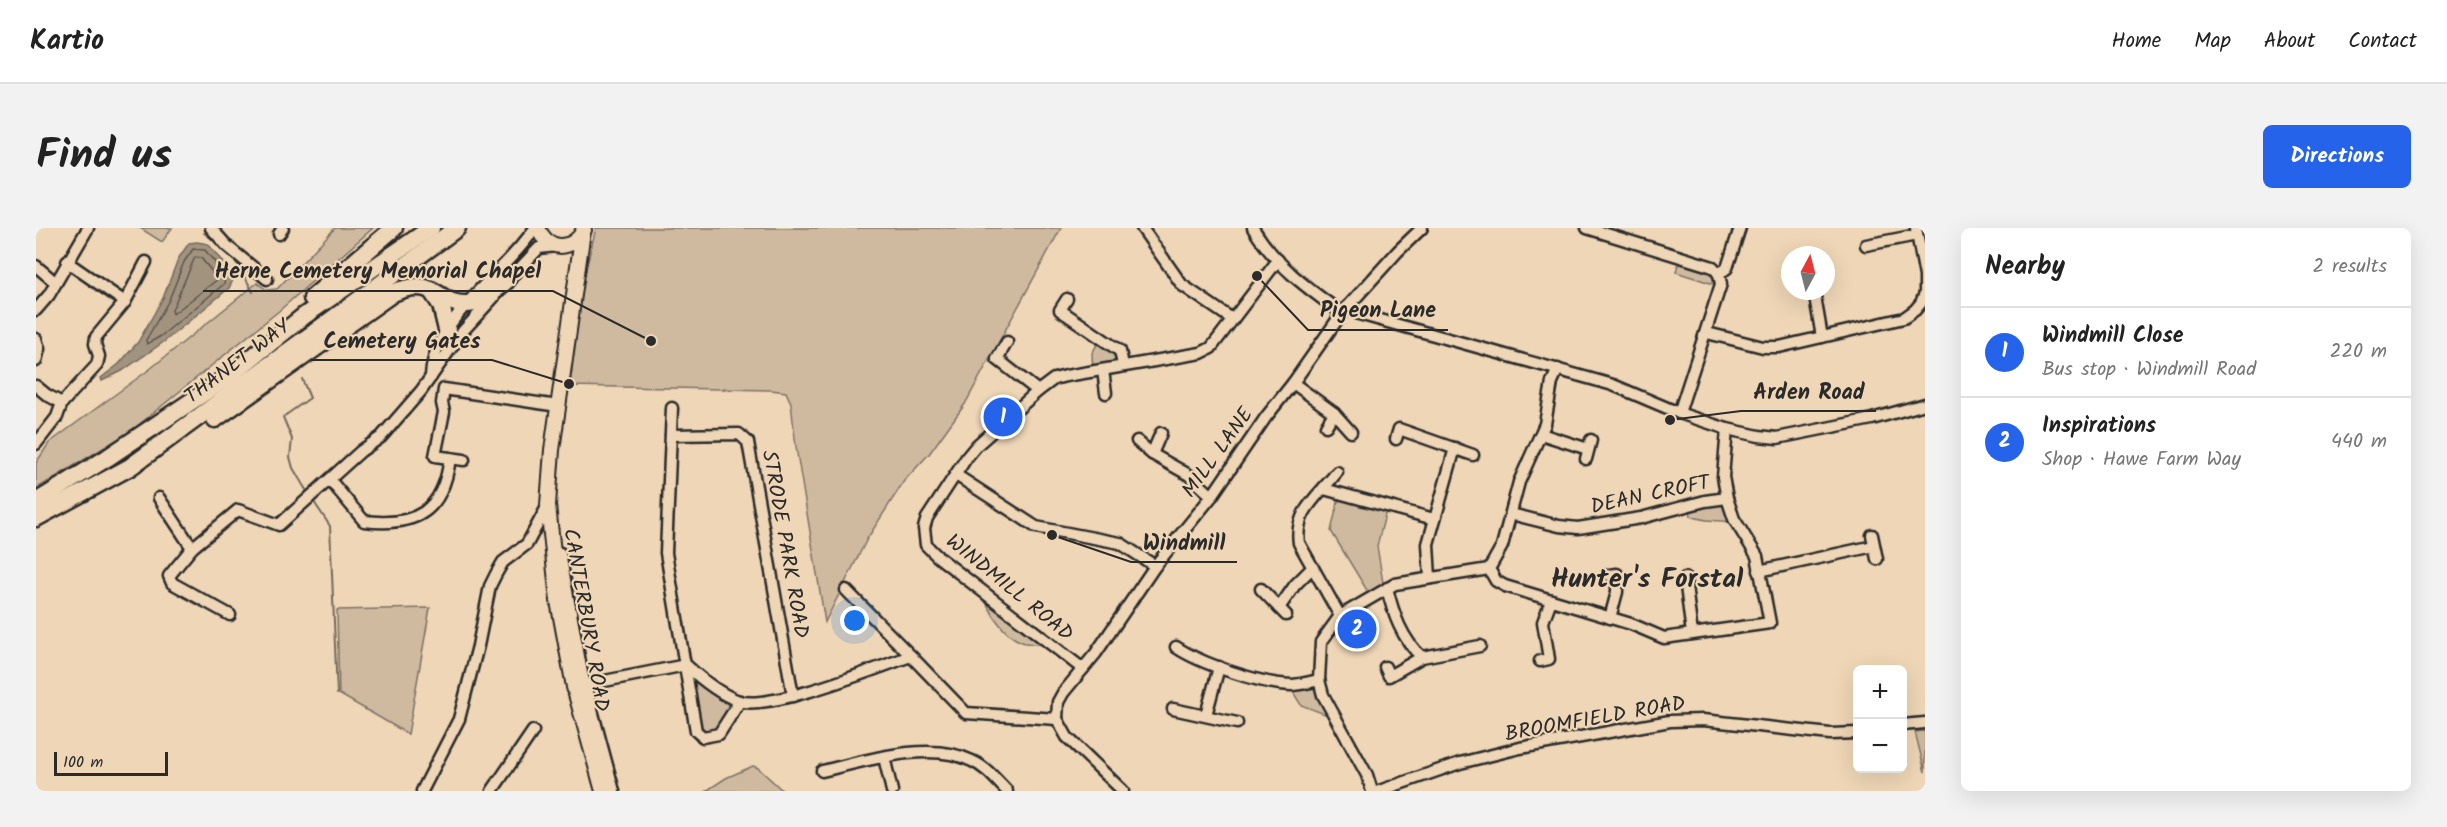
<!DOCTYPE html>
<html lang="en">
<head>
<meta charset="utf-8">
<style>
  body { margin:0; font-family:Kalam,sans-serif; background:#f2f2f2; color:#222 }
  .controls { position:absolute; right:18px; bottom:18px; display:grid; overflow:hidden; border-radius:9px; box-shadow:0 6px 24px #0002 }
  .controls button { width:54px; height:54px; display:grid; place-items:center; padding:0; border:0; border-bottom:2px solid #e0e0e0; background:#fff; color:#222; font:30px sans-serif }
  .compass { position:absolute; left:1745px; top:18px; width:54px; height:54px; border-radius:50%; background:#fff; box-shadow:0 6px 24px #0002; rotate:7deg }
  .scale { position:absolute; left:18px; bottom:15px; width:114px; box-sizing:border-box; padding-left:6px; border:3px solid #2b2b2b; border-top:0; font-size:16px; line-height:21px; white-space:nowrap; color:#2b2b2b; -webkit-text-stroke:4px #eed6b6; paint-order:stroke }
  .you { position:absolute; left:819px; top:393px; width:21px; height:21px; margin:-15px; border:4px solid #fff; border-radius:50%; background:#1a73e8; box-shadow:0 0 0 9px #1a73e833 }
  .badge { display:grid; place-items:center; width:39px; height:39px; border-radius:50%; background:#2563eb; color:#fff; font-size:20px; font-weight:700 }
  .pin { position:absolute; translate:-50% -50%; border:3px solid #fff; box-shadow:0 2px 6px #0006 }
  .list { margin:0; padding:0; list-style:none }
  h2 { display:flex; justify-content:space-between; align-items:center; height:78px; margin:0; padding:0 24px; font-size:26px }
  h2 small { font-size:20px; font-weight:400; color:#767676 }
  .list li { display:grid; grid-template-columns:39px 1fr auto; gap:18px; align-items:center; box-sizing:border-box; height:90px; padding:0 24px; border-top:2px solid #e0e0e0 }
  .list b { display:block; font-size:22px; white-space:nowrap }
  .list p { margin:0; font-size:20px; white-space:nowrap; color:#767676 }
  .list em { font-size:20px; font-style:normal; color:#767676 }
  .map { position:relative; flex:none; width:1889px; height:563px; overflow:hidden; border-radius:9px }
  header { display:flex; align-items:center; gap:36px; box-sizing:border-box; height:84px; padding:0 30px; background:#fff; border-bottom:2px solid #e0e0e0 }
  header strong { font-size:28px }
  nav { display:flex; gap:33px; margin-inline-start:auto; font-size:21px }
  .intro { display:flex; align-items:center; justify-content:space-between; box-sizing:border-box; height:144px; padding:0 36px }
  h1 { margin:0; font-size:42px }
  .button { padding:15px 27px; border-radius:9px; background:#2563eb; color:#fff; font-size:21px; font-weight:700 }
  main { display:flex; gap:36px; padding:0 36px }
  aside { flex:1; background:#fff; border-radius:9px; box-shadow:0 6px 24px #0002 }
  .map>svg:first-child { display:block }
</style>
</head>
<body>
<header>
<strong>Kartio</strong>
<nav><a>Home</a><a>Map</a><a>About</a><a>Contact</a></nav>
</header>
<div class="intro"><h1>Find us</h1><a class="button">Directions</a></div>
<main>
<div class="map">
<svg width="1889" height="563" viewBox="0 0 1889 563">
  <rect width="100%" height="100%" fill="#eed6b6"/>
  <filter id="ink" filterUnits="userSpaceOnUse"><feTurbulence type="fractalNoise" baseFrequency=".0167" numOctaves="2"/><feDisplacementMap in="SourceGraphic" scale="12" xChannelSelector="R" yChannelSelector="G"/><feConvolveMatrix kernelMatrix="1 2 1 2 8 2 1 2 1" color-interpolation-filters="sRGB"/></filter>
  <g filter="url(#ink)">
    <!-- green -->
    <g fill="#cfbaa0" stroke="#7d7266" stroke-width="1.5">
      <polygon points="104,0 136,0 126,14"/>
      <polygon points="299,0 337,0 244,82 95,203 0,261 0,235 13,215 114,141 221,55 231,62 241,61"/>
      <polygon points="560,0 1025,0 929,176 893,226 868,253 831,311 789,394 760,219 755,175 750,164 735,162 534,158 547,53"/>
      <polygon points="1644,29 1677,39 1684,58 1640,44"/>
      <polygon points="1065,110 1084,123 1087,137 1057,143 1056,125"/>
      <polygon points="1304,265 1351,279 1341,318 1348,361 1335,369 1295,303"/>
      <path d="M1688 274 1700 295C1682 290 1675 296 1655 288L1653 277Z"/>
      <path d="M942 359 1014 416C1005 416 995 417 986 414 965 407 951 377 942 359Z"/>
      <polygon points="394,380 372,506 303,466 301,382"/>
      <polygon points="650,437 704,473 683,506 660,503"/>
      <polygon points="1283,452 1299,490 1265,477 1252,456"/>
      <polygon points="1889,503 1889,544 1879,504"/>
      <polygon points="717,538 722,540 747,563 670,563 690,550"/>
    </g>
    <!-- water -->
    <polygon fill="#a2937f" stroke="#72695d" stroke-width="1.5" points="161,14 172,16 195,44 197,52 193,60 129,113 86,143 66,153 65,150 83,136 102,114 127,70 142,31 153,15"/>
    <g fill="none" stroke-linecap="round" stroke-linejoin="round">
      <!-- shore -->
      <g stroke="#5b554d" stroke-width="1.5">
        <polygon points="157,21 169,22 189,47 188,56 125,108 111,116 110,112 133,72 148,34"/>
        <polygon points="159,29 165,30 182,51 137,86 136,82"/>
      </g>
      <!-- stream -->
      <g stroke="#72695d" stroke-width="2">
        <polyline points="168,5 180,14"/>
        <polyline points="191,24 203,38 217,64"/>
        <polyline points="266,151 274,170 247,189 256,211 254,229 257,240 270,262"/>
        <polyline points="278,274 294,298 301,466"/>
      </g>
      <!-- minor casing -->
      <g stroke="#2b2b2b" stroke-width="15">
        <g id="minor">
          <polyline points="175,0 191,18 231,51"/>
          <polyline points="1106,0 1146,57 1196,91"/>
          <path d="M1217 0C1239 37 1272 61 1306 85"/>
          <polyline points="1551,0 1677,39 1683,46 1685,56 1643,185"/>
          <polyline points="243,6 247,0"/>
          <polyline points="1830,17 1881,7"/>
          <polyline points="31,34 89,74"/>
          <polyline points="0,38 19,54"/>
          <polyline points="1683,46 1691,40 1704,0"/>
          <polyline points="468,57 503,20 520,18"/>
          <polyline points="1778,63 1786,109"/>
          <polyline points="1031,71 1024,82 1084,123 1087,137"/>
          <polyline points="1311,79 1323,86 1577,157 1643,185 1691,201 1723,208 1741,210 1836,191 1889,176"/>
          <polyline points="0,82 13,67 52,0"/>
          <polyline points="1671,105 1727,119 1743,119 1868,90 1879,82 1885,75 1889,65 1889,48 1880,0"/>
          <polyline points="0,111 3,121 0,133"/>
          <polyline points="971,114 961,131 1002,163"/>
          <polyline points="1067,142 1070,165"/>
          <path d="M395 149C397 89 468 47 499 0"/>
          <polyline points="1257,155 1298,185 1315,204"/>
          <polyline points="0,158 11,167 26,175"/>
          <polyline points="636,180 630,325 660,503 667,509 683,506 704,473"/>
          <polyline points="1290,198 1298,185"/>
          <polyline points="1505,206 1552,221"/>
          <polyline points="635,207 703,206 712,214 757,468"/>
          <polyline points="1360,211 1363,201 1437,227"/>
          <polyline points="1101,213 1116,226 1153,247 1176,268"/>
          <polyline points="0,216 21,189 26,175 61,137 63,128 59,116 60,109 89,74 110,34"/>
          <polyline points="1116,226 1125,205"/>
          <polyline points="1550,231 1555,212"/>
          <polyline points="428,232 399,228 408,184 406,175 408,161 522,178"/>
          <path d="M1301 244C1283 268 1258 283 1263 315L1304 388"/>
          <polyline points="920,247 1000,299 1084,315 1119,338"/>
          <path d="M294 252 328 293C380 299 407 284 414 230"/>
          <polyline points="1288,261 1398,291"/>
          <polyline points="123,270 156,320"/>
          <polyline points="1475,286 1523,298 1542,300 1605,290 1669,273 1691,270"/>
          <polyline points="1836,307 1841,331"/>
          <polyline points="524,325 546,445 578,563"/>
          <polyline points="1453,341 1460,353 1469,358 1595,396 1628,410 1734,395 1721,328 1698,291 1691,270 1687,249 1691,201"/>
          <polyline points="1723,343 1838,318"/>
          <polyline points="1573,347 1581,346 1581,364 1574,390"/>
          <polyline points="1394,350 1392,316 1419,220"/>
          <polyline points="1649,350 1656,406"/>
          <path d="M1351 360C1357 385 1366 412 1386 429L1444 418"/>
          <polyline points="1225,361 1250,387"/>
          <polyline points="810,362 875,428"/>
          <polyline points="1243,380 1259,357 1276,340"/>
          <polyline points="194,387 136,355 133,348 156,320 202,282 243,297 325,223 345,209 385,163 427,103 458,69"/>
          <path d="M1140 419C1165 436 1225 456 1255 457 1264 457 1274 454 1283 452"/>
          <polyline points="1504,433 1513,431 1507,394 1515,372"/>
          <polyline points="1349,439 1353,448 1386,429"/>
          <polyline points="1047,441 901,328 890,317 888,300 891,290 931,229 941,217 1002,163 1018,151 1030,148 1165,125 1175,120 1242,32"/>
          <path d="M538 459 650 437C665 451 683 466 703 473 735 483 840 440 875 428L930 485 1021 491"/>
          <polyline points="1137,481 1201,495"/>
          <polyline points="1170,487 1183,439"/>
          <polyline points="1866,497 1889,495"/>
          <polyline points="848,529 856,563"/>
          <path d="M786 543C829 533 893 512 936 533 950 539 960 552 971 563"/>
          <polyline points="386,563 423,491 442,418 454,358 460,346 467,334 491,316 512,277"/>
          <polyline points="456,563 497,503"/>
          <polyline points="1087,563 1031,509 1021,491 1022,474 1027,465 1060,425 1119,338 1176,268 1230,189 1257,155 1306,85 1362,23 1386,0"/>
          <polyline points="1336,563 1331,547 1287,467 1283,452 1285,414 1304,388 1359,356 1453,341 1466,318 1483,254 1509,196 1516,154 1522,141"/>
          <polyline points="1343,563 1424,535 1484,520 1634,493 1667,492 1794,506 1822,505"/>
        </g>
      </g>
      <!-- major casing -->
      <g stroke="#2b2b2b" stroke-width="18">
        <g id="major">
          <path d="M502 0C511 23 536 24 548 2"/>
          <polyline points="547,3 516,222 512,277 522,373 538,459 567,563"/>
        </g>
      </g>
      <!-- highway casing -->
      <g stroke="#2b2b2b" stroke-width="21">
        <g id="highway">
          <polyline points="395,62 405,77 411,102"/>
          <polyline points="276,70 358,0"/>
          <path d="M179 191 357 65C400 46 401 78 431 76 446 76 460 61 471 52"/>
          <polyline points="0,274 71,230 193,148 268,88 395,0"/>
          <polyline points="0,290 94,239 421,0"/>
        </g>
      </g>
      <!-- minor -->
      <use href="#minor" stroke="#eed6b6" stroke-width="10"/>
      <!-- major -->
      <use href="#major" stroke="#eed6b6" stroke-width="14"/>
      <!-- highway -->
      <use href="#highway" stroke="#eed6b6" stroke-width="16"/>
    </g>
  </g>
  <g text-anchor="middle" stroke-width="4.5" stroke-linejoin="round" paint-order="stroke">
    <!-- street labels -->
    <g font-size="21" fill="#2b2b2b" stroke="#eed6b6">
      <text transform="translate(201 133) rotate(-37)" y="7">THANET WAY</text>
      <text transform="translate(1181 224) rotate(-54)" y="7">MILL LANE</text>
      <text transform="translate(1614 266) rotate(-12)" y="7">DEAN CROFT</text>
      <text transform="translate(750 316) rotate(80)" y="7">STRODE PARK ROAD</text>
      <text transform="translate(974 359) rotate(39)" y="7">WINDMILL ROAD</text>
      <text transform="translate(551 392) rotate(80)" y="7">CANTERBURY ROAD</text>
      <text transform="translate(1559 490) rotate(-10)" y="7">BROOMFIELD ROAD</text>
    </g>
    <!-- district labels -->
    <g font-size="27" font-weight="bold" fill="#2b2b2b" stroke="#eed6b6">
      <text x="1611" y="359">Hunter's Forstal</text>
    </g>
  </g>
  <!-- callouts -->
  <path fill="none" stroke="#2b2b2b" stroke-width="2" d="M615 113L517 63H167M1221 48L1272 102H1412M533 156L456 132H275M1634 192L1705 183H1840M1016 307L1095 334H1201"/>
  <g fill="#2b2b2b" stroke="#eed6b6" stroke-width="2">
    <circle cx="615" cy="113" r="6"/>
    <circle cx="1221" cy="48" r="6"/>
    <circle cx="533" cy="156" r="6"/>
    <circle cx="1634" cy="192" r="6"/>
    <circle cx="1016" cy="307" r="6"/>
  </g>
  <g font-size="22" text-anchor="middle" font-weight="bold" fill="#2b2b2b" stroke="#eed6b6" stroke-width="4.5" stroke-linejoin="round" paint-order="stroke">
    <text x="342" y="50">Herne Cemetery Memorial Chapel</text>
    <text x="1342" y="89">Pigeon Lane</text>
    <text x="366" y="120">Cemetery Gates</text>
    <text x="1773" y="171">Arden Road</text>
    <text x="1148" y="322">Windmill</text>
  </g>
</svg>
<div class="controls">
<button>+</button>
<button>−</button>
</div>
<svg class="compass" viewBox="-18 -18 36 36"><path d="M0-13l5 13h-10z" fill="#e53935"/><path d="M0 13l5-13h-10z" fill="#767676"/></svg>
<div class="scale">100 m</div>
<div class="you"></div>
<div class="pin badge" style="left:967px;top:189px">1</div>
<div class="pin badge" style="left:1321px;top:401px">2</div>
</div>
<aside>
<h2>Nearby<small>2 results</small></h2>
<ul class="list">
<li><span class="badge">1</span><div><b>Windmill Close</b><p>Bus stop · Windmill Road</p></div><em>220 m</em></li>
<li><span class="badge">2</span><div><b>Inspirations</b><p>Shop · Hawe Farm Way</p></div><em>440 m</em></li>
</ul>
</aside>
</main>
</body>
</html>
